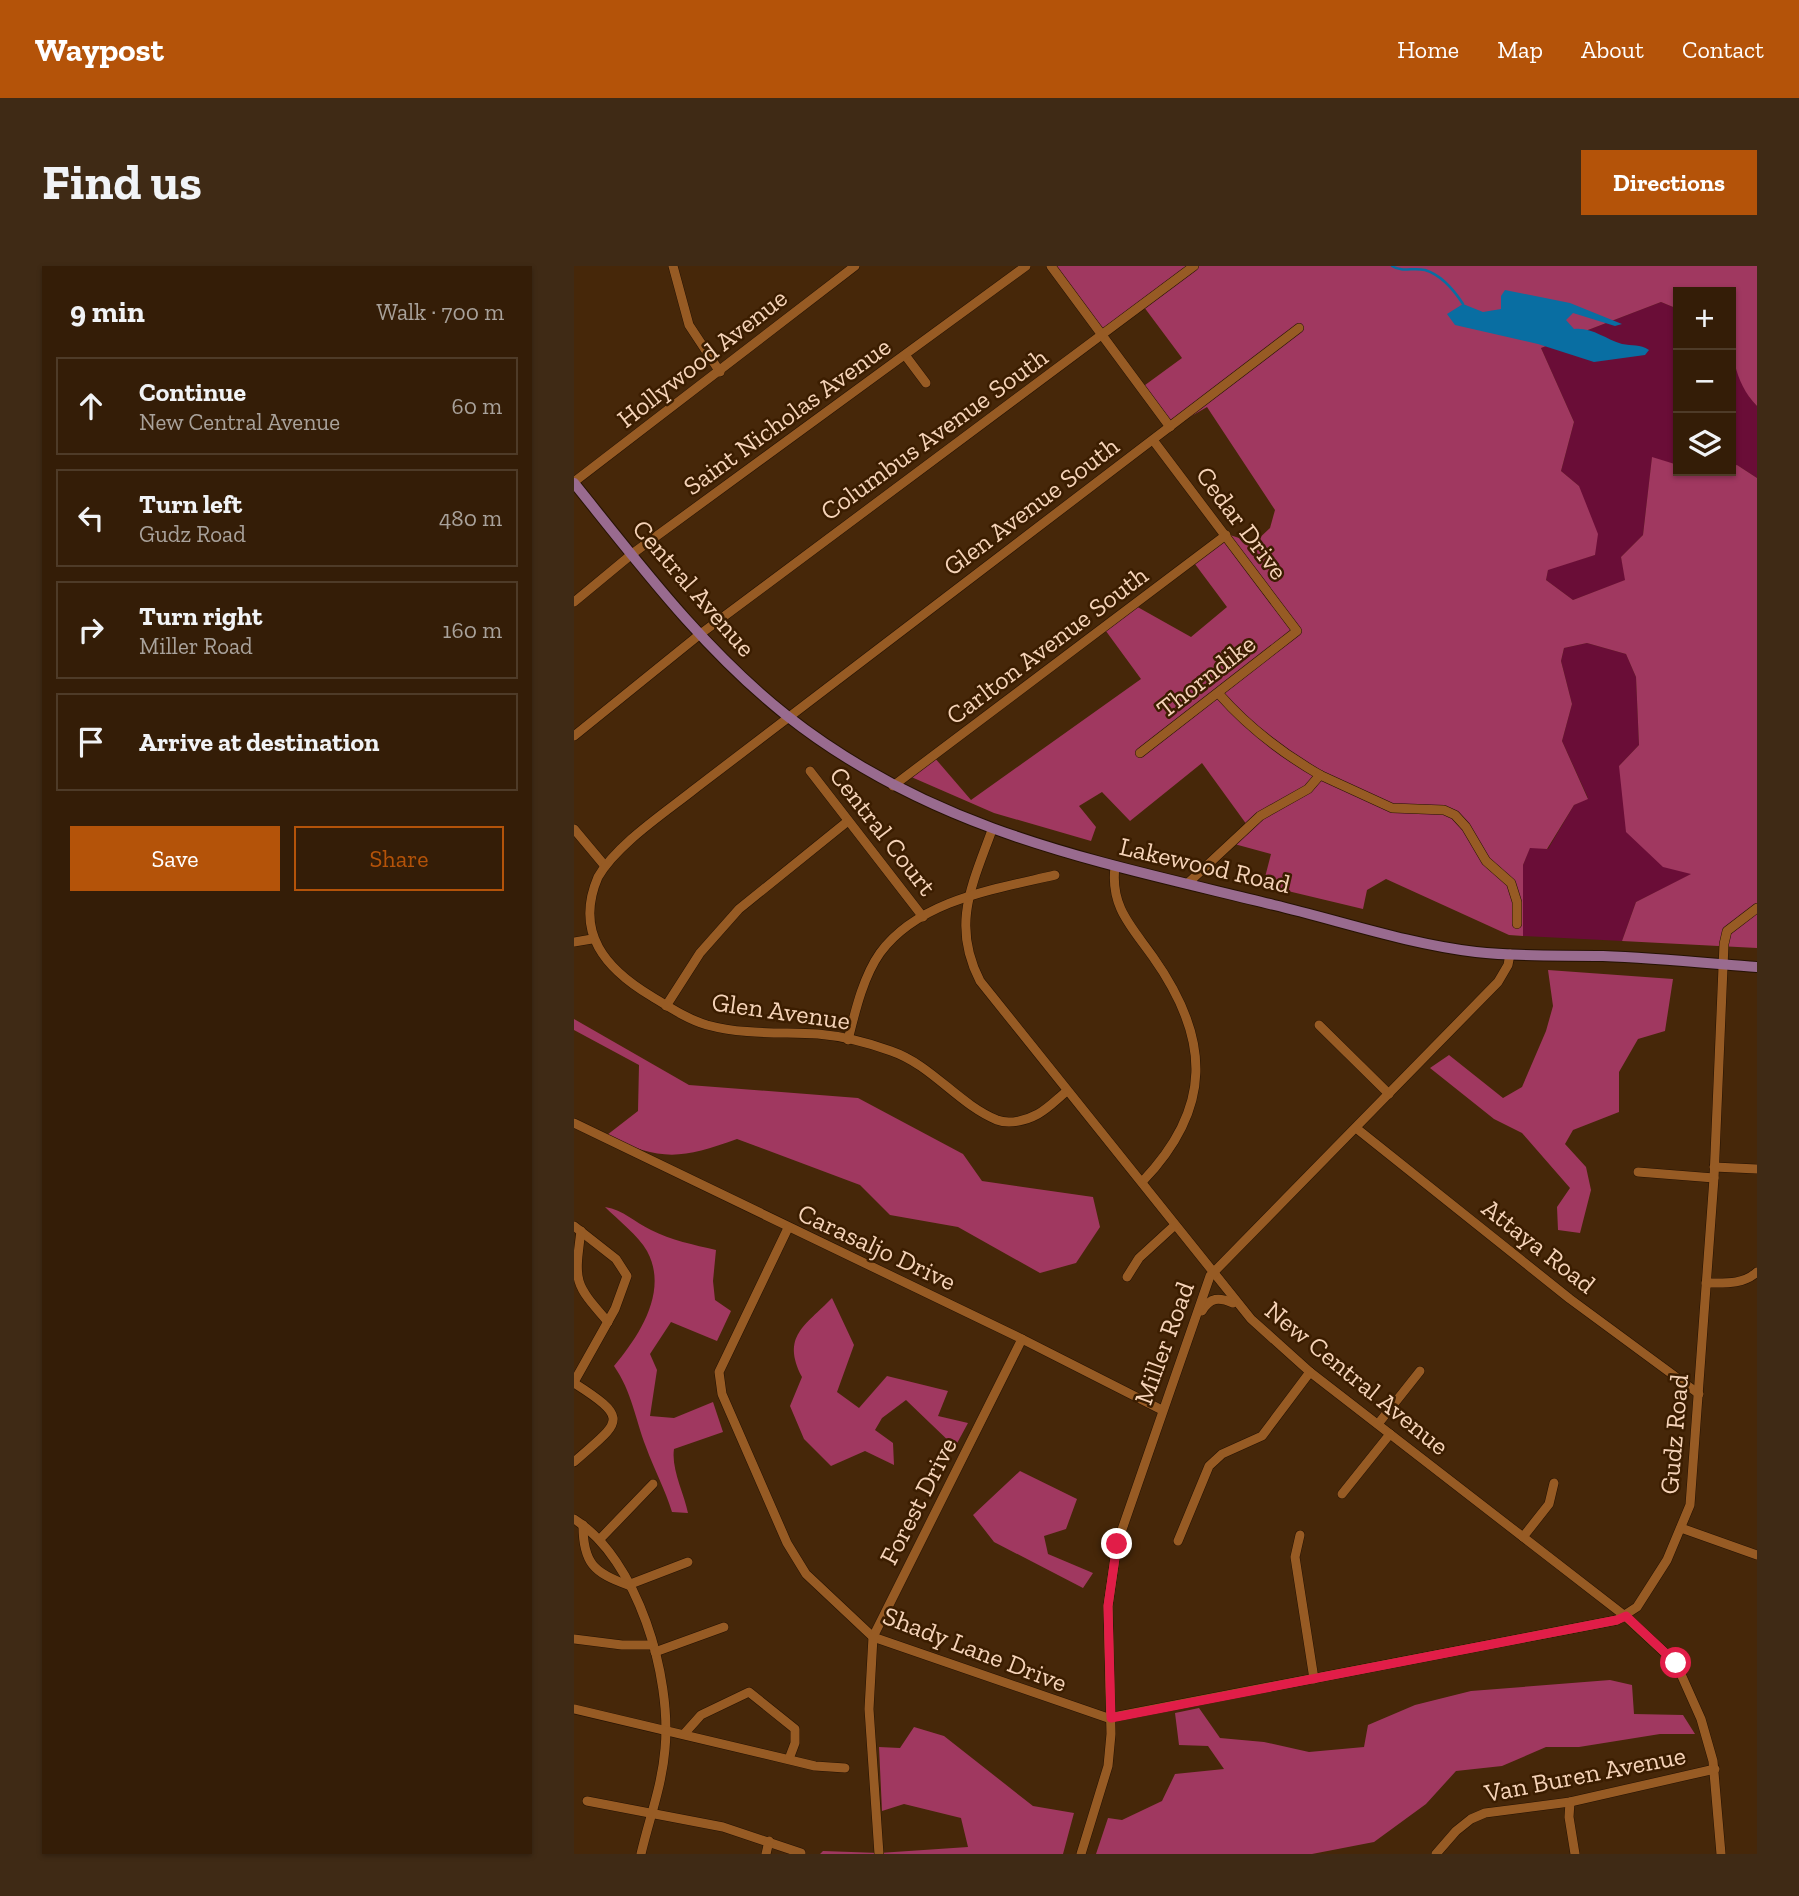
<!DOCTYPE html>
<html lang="en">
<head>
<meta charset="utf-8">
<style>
  body { margin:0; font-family:"Zilla Slab",serif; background:#3f2a15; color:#f1f3f6 }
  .controls { position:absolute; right:21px; top:21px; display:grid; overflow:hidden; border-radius:0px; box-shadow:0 2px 5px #0004 }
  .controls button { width:63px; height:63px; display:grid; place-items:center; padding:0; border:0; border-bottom:2px solid #4e3b28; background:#341d07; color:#f1f3f6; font:35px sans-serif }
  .stop { position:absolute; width:21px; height:21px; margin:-16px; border:5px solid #e11d48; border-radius:50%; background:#fff }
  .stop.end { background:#e11d48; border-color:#fff; box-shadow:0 2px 7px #0008 }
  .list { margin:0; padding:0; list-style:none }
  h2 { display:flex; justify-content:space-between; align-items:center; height:91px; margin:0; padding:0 28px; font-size:30px }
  h2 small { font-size:23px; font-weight:400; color:#a9a29b }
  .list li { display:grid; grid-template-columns:46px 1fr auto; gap:21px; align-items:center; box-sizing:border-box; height:98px; margin:0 14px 14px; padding:0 14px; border:2px solid #4e3b28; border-radius:0px }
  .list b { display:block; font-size:26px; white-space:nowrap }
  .list p { margin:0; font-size:23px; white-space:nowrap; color:#a9a29b }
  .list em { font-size:23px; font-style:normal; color:#a9a29b }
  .actions { display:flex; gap:14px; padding:21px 28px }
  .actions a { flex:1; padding:16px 0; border:2px solid #b45309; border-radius:0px; text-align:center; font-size:24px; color:#b45309 }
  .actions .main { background:#b45309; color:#fff }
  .icon { flex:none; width:38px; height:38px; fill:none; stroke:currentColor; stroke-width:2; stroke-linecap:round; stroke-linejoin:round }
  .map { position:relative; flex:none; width:1183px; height:1588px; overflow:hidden; border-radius:0px }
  header { display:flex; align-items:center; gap:42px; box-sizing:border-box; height:98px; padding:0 35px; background:#b45309; color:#fff }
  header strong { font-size:33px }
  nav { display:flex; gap:38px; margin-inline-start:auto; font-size:24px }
  .intro { display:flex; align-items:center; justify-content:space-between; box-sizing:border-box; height:168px; padding:0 42px }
  h1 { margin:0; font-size:49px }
  .button { padding:18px 32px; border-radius:0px; background:#b45309; color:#fff; font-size:24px; font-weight:700 }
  main { display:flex; gap:42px; padding:0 42px }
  aside { flex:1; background:#341d07; border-radius:0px; box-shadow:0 2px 5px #0004 }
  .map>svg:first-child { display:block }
</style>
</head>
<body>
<header>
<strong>Waypost</strong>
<nav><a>Home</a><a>Map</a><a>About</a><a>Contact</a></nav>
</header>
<div class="intro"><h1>Find us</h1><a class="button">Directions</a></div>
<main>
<aside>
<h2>9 min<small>Walk · 700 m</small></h2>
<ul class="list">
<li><svg class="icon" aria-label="ahead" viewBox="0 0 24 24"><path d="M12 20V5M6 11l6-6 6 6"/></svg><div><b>Continue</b><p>New Central Avenue</p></div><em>60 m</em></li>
<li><svg class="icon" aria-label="left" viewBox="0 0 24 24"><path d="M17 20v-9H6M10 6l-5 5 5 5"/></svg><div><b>Turn left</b><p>Gudz Road</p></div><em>480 m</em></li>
<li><svg class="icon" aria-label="right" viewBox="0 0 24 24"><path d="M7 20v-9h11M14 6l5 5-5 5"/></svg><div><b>Turn right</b><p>Miller Road</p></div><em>160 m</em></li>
<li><svg class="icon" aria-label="arrive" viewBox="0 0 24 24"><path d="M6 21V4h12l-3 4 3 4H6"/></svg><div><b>Arrive at destination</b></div></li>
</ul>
<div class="actions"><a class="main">Save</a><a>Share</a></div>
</aside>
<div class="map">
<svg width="1183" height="1588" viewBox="0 0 1183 1588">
  <rect width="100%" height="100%" fill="#462709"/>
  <!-- green -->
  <g fill="#6a0d37">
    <polygon points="1087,36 1104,43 1104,199 1078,192 1069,269 1047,291 1052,314 999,334 972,314 974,303 1021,289 1005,220 987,205 1000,156 967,82"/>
    <polygon points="1157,91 1176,132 1183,140 1183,212 1163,199 1157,200"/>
    <polygon points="1013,377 1052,388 1062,411 1065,479 1045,500 1118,608 1062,636 1048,675 949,670 949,599 956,581 974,583 1000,539 1014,532 988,475 998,438 987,395 990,382"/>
  </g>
  <!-- forest -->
  <g fill="#a03860">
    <path d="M476 0H1183V140C1153 109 1157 66 1157 26H1104V43L1087 36 967 82 1000 156 987 205 1005 220 1024 268 1021 289 974 304 972 314 999 334 1051 314 1047 291 1069 269 1078 191 1104 199V205H1157V200L1163 199 1183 212V682L1048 675 1062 636 1117 608 1089 601 1052 566 1045 500 1065 479 1062 411 1052 388 1013 377 990 382 987 395 998 438 988 475 1014 533 1000 539 973 583 956 582 949 599V670L935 669 812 613 793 624 789 643 689 619 697 588 653 576 673 559 628 497 556 555 528 526 505 540 522 561 517 575 420 547 335 510 360 491 397 534 567 413 529 361 560 339 617 371 653 341 618 294 653 268 680 277 696 262 701 244 633 141 597 162 567 122 608 92 570 41 529 69Z"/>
    <polygon points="974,704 1099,713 1091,765 1064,773 1045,806 1045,846 999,864 991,878 1012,901 1017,924 1006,967 984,964 983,941 996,922 948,867 920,853 856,802 875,789 929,832 948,821 972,765 979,740"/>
    <path d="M0 753 115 819 284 832 389 888 408 915 519 931 526 961 502 997 466 1007 384 961 316 949 286 919 163 873C108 893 86 896 33 869L64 845 65 799 0 764Z"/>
    <path d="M31 941C50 944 60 956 77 964 97 974 120 979 142 984L139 1015 141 1034 157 1045 143 1075 97 1056 76 1088 83 1104 76 1150 100 1152 139 1136 149 1166 100 1183C97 1203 110 1227 114 1247L98 1246C91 1223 80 1203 72 1181 61 1152 58 1126 40 1100 65 1070 95 1025 73 985 64 969 44 954 31 941Z"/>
    <path d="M258 1032 280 1079 263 1126 285 1142 313 1110 374 1125 364 1150 394 1157 381 1181 332 1134 308 1152 301 1164 319 1177 320 1199 291 1185 257 1200 230 1173 216 1140 228 1111C207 1070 231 1060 258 1032Z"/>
    <polygon points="446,1205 503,1233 492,1263 470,1270 474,1288 519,1307 509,1322 420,1276 399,1249"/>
    <polygon points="1036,1414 1058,1419 1060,1448 1109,1449 1121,1468 1086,1468 1005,1481 972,1481 928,1500 882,1505 852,1538 800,1576 738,1588 522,1588 534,1552 548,1554 588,1535 601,1508 650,1503 634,1480 605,1479 601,1447 625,1442 646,1472 690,1476 735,1486 790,1481 794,1459 841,1439 897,1425"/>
    <polygon points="340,1461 370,1470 459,1540 500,1547 489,1588 246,1588 249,1585 305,1587 394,1581 387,1552 330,1538 308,1545 305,1481 326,1482"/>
  </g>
  <!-- water -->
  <path fill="#096ea2" d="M931 24 996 37 1048 58 1041 60 999 47 992 54 1000 63C1018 61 1031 73 1048 78 1058 80 1066 78 1075 84L1071 89 1020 96 964 78 881 59 873 48 889 38 909 46 927 43V30Z"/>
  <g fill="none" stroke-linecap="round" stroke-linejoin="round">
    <!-- stream -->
    <path stroke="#096ea2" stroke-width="2.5" d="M818 0C829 7 838 1 851 4 867 9 880 24 889 38"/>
    <!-- minor casing -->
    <g stroke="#251203" stroke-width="10">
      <g id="minor">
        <polyline points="99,0 115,59 146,106"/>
        <polyline points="477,0 596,161"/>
        <polyline points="331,89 352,117"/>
        <polyline points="0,216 281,0"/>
        <polyline points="0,336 58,288 452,0"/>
        <path d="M645 428C674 461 708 487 746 509"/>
        <polyline points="0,470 125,369 620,0"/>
        <polyline points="566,487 723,365 579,174"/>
        <polyline points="236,505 349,651"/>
        <polyline points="319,520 652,269"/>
        <polyline points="0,563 31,600"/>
        <path d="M418 564C398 619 377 659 406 715L677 1053 736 1106 1051 1350 1102 1397 1127 1453 1139 1495 1147 1588"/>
        <path d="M541 601C536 641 558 661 579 691 637 773 639 842 568 916"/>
        <polyline points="613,618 686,550 734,523 746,509 818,542 870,544 881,549 892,561 912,595 937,617 943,636 943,658"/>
        <polyline points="0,676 18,673"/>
        <polyline points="92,740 126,687 165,643 274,555"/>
        <polyline points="745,759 815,828"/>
        <path d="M274 774C281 746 289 711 306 687 345 634 421 623 481 609"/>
        <path d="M493 825C484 832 475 842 464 848 453 854 436 859 423 854 384 838 358 799 317 785 295 777 267 770 244 768 207 766 170 769 133 759 113 753 95 741 77 730 32 703 0 667 24 611 43 578 92 546 122 522L725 62"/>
        <polyline points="0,857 448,1073 588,1144"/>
        <polyline points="782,862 996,1033 1125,1128"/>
        <polyline points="1140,901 1183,903"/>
        <polyline points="1064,906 1140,912"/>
        <polyline points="0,960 42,993 53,1010 41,1043 0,1116"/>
        <polyline points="214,962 145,1106 148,1128 213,1277 232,1308 299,1371 534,1452 1043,1354 1063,1341 1093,1294 1116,1239 1140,912 1150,678 1153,665 1183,642"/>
        <path d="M7 965C0 1017 0 1017 34 1056"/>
        <polyline points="553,1011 565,992 601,959"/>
        <path d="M1132 1017C1150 1017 1169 1019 1183 1006"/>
        <path d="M628 1045C636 1031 645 1031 659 1037"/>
        <path d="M0 1117C58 1154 46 1155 0 1196"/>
        <polyline points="804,1158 846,1105"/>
        <polyline points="768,1228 816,1168"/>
        <path d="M0 1253C64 1293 98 1411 91 1483 88 1520 75 1553 67 1588"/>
        <path d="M9 1259C9 1297 20 1307 54 1319L114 1296"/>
        <polyline points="1107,1262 1183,1289"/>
        <polyline points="726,1269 721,1291 740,1413"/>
        <polyline points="949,1271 975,1238 980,1217"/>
        <polyline points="27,1272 79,1218"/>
        <polyline points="604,1275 635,1200 648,1188 688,1170 736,1106"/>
        <polyline points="0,1373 48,1379 79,1379"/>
        <polyline points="81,1386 150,1361"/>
        <polyline points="0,1443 241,1500 271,1502"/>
        <polyline points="110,1468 127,1449 175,1426 221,1463 221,1477 215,1493"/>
        <polyline points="13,1535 149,1561 227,1587"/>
        <polyline points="996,1536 995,1551 1001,1588"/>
        <polyline points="192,1588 195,1575"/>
        <polyline points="305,1588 295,1443 299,1371 448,1073"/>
        <polyline points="507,1588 534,1500 537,1468 534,1340 543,1278 636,1010 924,716 934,699 936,688"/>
        <polyline points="862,1588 882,1565 897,1553 911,1547 996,1536 1141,1503"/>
      </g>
    </g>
    <!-- major casing -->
    <g stroke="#251203" stroke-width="12">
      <path id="major" d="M0 217C66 299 129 383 212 449 360 566 522 595 700 639 767 655 834 678 902 686 945 691 987 689 1029 690 1081 692 1132 697 1183 701"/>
    </g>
    <!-- minor -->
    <use href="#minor" stroke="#975b24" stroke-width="9"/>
    <!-- major -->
    <use href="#major" stroke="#996b8f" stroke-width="10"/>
  </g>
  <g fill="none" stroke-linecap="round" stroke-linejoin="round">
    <!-- route -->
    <polyline stroke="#e11d48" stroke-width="9" points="543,1278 534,1340 537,1452 1043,1354 1052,1350 1102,1397"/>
  </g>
  <g text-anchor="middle" stroke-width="5" stroke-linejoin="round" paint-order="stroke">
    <!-- street labels -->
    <g font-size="26" fill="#f5d3b8" stroke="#3b1d00">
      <text transform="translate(128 92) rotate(-38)" y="9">Hollywood Avenue</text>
      <text transform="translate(213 150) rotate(-36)" y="9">Saint Nicholas Avenue</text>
      <text transform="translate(360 168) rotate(-36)" y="9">Columbus Avenue South</text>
      <text transform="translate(457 240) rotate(-37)" y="9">Glen Avenue South</text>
      <text transform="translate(668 257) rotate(53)" y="9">Cedar Drive</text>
      <text transform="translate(120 322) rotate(49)" y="9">Central Avenue</text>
      <text transform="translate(473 379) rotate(-37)" y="9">Carlton Avenue South</text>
      <text transform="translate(632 410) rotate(-38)" y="9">Thorndike</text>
      <text transform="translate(309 565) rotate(52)" y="9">Central Court</text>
      <text transform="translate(631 599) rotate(13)" y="9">Lakewood Road</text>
      <text transform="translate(207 745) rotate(8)" y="9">Glen Avenue</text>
      <text transform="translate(965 980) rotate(38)" y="9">Attaya Road</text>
      <text transform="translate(303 981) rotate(25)" y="9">Carasaljo Drive</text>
      <text transform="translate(590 1077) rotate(-70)" y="9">Miller Road</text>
      <text transform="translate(783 1112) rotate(39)" y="9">New Central Avenue</text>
      <text transform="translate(1100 1168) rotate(-85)" y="9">Gudz Road</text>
      <text transform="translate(344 1235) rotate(-63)" y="9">Forest Drive</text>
      <text transform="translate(401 1383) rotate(21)" y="9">Shady Lane Drive</text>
      <text transform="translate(1011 1508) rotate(-11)" y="9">Van Buren Avenue</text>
    </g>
  </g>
</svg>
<div class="controls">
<button>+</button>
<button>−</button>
<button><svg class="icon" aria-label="layers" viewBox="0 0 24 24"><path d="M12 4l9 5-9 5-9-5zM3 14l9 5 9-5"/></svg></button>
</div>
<div class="stop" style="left:1102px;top:1397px"></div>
<div class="stop end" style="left:543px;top:1278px"></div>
</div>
</main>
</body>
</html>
